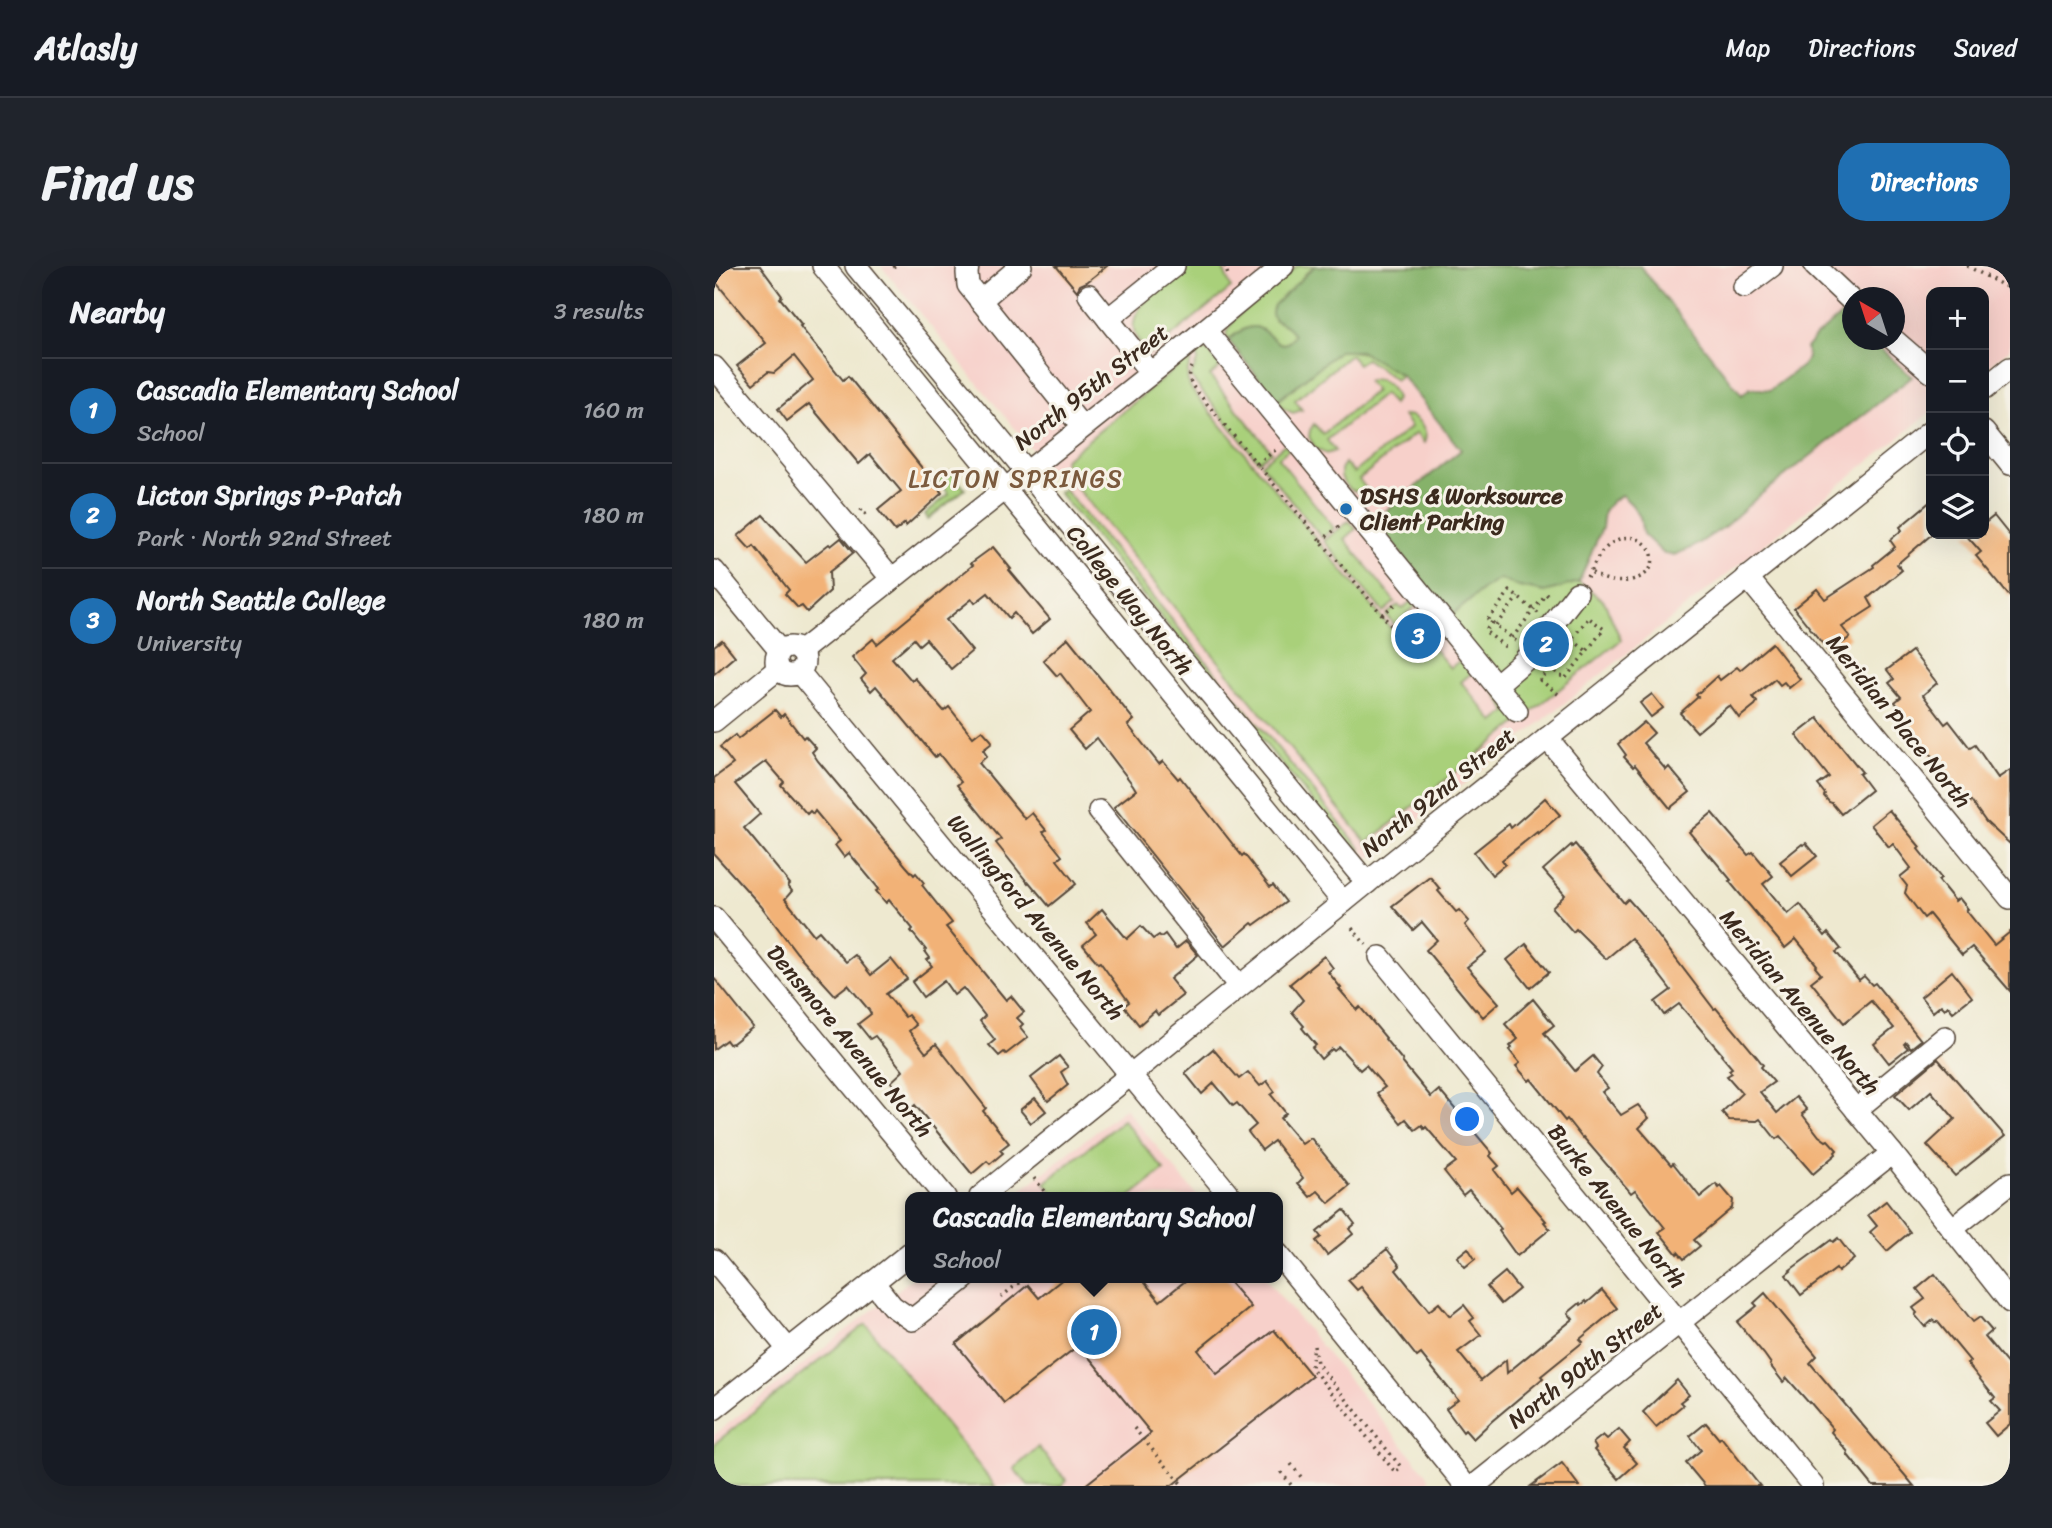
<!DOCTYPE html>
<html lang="en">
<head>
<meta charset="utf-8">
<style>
  body { margin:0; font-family:Sriracha,sans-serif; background:#20242c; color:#f1f3f6 }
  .controls { position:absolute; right:21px; top:21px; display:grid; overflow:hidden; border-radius:14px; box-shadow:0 7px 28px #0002 }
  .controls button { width:63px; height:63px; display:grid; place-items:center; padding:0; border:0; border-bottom:2px solid #363941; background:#171b24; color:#f1f3f6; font:35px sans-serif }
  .compass { position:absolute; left:1128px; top:21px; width:63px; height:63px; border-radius:50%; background:#171b24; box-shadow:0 7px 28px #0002; rotate:321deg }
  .you { position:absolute; left:754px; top:854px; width:24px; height:24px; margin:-18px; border:5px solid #fff; border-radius:50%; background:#1a73e8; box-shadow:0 0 0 10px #1a73e833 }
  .badge { display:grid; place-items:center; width:46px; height:46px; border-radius:50%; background:#1f6fb2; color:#fff; font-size:23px; font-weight:700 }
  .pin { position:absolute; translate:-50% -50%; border:4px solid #fff; box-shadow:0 2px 7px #0006 }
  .popup { position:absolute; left:191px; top:926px; width:378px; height:91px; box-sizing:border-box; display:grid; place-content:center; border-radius:14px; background:#171b24; filter:drop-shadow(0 2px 5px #0005); font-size:23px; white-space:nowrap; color:#9ea1a6 }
  .popup b { font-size:26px; color:#f1f3f6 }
  .popup::after { content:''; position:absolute; left:50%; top:100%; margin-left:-14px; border:14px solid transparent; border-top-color:#171b24 }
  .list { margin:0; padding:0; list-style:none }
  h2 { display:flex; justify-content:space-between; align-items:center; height:91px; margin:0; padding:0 28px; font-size:30px }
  h2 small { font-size:23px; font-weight:400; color:#9ea1a6 }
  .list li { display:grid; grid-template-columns:46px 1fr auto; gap:21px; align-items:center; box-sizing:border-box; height:105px; padding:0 28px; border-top:2px solid #363941 }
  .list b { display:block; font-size:26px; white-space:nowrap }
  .list p { margin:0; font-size:23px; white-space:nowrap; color:#9ea1a6 }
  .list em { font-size:23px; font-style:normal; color:#9ea1a6 }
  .icon { flex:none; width:38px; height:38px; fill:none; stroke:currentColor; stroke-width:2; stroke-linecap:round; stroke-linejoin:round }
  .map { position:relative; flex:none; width:1296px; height:1220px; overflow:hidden; border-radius:28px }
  header { display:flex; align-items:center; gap:42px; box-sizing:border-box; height:98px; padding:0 35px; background:#171b24; border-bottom:2px solid #363941 }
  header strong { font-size:33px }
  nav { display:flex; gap:38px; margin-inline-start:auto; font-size:24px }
  .intro { display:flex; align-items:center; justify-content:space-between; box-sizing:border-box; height:168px; padding:0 42px }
  h1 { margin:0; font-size:49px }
  .button { padding:18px 32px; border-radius:28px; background:#1f6fb2; color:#fff; font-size:24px; font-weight:700 }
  main { display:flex; gap:42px; padding:0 42px }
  aside { flex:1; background:#171b24; border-radius:28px; box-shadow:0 7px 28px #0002 }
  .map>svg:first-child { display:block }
</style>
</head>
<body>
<header>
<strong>Atlasly</strong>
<nav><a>Map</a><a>Directions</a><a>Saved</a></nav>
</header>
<div class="intro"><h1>Find us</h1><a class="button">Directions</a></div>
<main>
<aside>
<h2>Nearby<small>3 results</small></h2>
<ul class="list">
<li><span class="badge">1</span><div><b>Cascadia Elementary School</b><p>School</p></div><em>160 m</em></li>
<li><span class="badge">2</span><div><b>Licton Springs P-Patch</b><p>Park · North 92nd Street</p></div><em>180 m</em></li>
<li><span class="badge">3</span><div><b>North Seattle College</b><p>University</p></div><em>180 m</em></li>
</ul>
</aside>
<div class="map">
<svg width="1296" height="1220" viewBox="0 0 1296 1220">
  <rect width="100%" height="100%" fill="#f7f3e8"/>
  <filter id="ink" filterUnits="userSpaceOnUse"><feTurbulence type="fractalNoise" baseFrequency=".0143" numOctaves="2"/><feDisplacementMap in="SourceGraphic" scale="14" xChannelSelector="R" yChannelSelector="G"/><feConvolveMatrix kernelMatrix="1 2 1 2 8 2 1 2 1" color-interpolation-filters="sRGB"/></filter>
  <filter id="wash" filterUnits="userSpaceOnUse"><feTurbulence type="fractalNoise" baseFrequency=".00686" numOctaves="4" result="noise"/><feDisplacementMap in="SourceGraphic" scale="28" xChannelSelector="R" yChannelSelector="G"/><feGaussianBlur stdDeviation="1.57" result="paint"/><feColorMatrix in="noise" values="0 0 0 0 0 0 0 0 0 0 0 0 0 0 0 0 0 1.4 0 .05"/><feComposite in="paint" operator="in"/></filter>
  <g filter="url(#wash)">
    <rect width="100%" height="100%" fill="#eee9d0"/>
    <!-- built -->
    <g fill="#f7d0ca" fill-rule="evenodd">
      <path d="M167 0H1296V83L1270 104V26H1217V146L655 593ZM1139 32H1181V74H1139Z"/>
      <polygon points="411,842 484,931 299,931"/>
      <polygon points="199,1012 551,1012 715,1211 715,1220 0,1220 0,1169"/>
    </g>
    <!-- green -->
    <g fill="#a9d07a" stroke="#727d4c" stroke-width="2">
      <path d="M473 0H508L517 22 435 88C431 83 425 77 422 71 409 41 454 16 473 0Z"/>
      <path d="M583 0H601L591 8 560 54C569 57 578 60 580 70 566 91 556 63 541 61 531 60 521 69 514 74L512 68C518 48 565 14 583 0Z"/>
      <polygon points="488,83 494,85 507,100 496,110 557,185 544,195 478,113 477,109 484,93 480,86"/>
      <polygon points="630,84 651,87 687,109 682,114 652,93 644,98 636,89 581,134 588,144 579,147 570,143 563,135 625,85"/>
      <path d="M474 92 477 96C472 107 472 114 478 124L678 364C688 371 695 370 704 363L736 402 749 392 760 405 747 416 780 456 793 446 737 350 771 322 786 313 806 321 831 326 865 316 890 335 907 374 653 577 354 211 350 194Z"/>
      <path d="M663 113C672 115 680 124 682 133L679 138 670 128 613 174 621 185 612 188 602 183 595 171 596 164 600 158 609 168 661 125 653 115Z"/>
      <path d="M692 149C704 150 716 165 710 177L702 167 645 213 653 224C640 229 631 222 627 210V203L631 197 640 207 697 161 689 150Z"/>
      <polygon points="571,178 575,183 564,192 620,262 608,272 547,198"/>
      <polygon points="236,205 251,223 214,253 211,248 235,228 224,214"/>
      <polygon points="350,223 647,583 641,587 345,227"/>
      <polygon points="635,255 642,263 631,273 681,336 669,346 610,275"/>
      <polygon points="700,333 704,338 692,348 701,359 692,365 685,364 672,349 684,339 688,343"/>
      <polygon points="409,854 450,904 416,931 342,931 331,917"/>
      <polygon points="152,1058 281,1220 0,1220 0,1178"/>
      <polygon points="324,1181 353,1215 347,1220 315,1220 300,1203"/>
    </g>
    <!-- forest -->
    <path fill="#86b26a" stroke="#606e44" stroke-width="2" d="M601 0H926L1028 129 1036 122 1056 124 1088 100 1094 92 1092 82 1102 70 1129 48 1138 57 1139 74H1157L1198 111 1046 229 1010 261 979 281 960 289 950 288 929 268 926 251 918 239 908 229 898 235 890 245 888 262 865 316 831 326 805 321 786 313 771 322 737 350 670 266 673 256 671 246 747 184 687 109 646 85H625L563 135 514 74C521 68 531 60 541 61 556 62 566 92 580 70 574 52 551 60 560 39Z"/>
    <g id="blocks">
      <!-- building -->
      <g fill="#f2b277">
        <polygon points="0,0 46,0 68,30 66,32 88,59 86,60 129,114 134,110 228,227 192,260 191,257 181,265 164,244 187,225 156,188 145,198 95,138 73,155 64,143 99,114 80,90 60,107 54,106 39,118 23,100 52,77 0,14"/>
        <polygon points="342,0 393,0 373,16 366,19 363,25"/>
        <polygon points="1217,235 1217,269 1183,298 1188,304 1154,332 1159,341 1128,361 1136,371 1116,387 1080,342 1103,323 1111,333 1160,301 1159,299 1181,281 1176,274 1188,264 1186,261"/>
        <polygon points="49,249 92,296 115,278 117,280 127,272 139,287 115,306 116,325 93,346 88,340 84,342 71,328 75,324 40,280 36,283 24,270"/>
        <polygon points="1280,250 1296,270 1296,331 1262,290 1267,286 1251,268 1270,268 1270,258"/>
        <polygon points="279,281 297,303 295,304 336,353 318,368 300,347 295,352 274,327 261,337 258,333 232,354 258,385 237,403 212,373 205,379 200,373 178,392 198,415 201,412 230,445 235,441 259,471 268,464 277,474 278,477 269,484 273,490 265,497 311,553 318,547 332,564 329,566 348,590 343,594 362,618 335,640 315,616 314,617 282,577 287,573 243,519 247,516 225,488 221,491 162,420 157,425 147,413 152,408 138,391 159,373 163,378 259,299 257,297"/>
        <polygon points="354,372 420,454 414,459 445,498 449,495 464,513 466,511 528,590 530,588 556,621 559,619 572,636 540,659 538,657 511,680 400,541 422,524 419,519 383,472 371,483 355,464 376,446 346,407 343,410 329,394"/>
        <polygon points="8,374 21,390 0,408 0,380"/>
        <polygon points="1058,377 1086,413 1075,422 1070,416 1066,419 1061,413 1039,431 1043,436 1041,439 1025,452 1016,440 1013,441 983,466 966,447 984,431 982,429 1003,410 1006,414 1023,401 1026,404"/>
        <polygon points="1198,385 1223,417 1209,429 1231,458 1235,455 1256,482 1261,479 1284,512 1296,504 1296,578 1272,556 1257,535 1253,537 1240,518 1237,520 1225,504 1227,502 1202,470 1205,468 1181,436 1187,431 1175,417 1180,413 1173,404"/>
        <polygon points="938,428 949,442 937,451 926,437"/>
        <polygon points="61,444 67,451 70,448 89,472 91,470 102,482 98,486 104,495 192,600 200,609 202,607 210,617 208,619 238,657 232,661 292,734 297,730 310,746 303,752 309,758 306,761 314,771 292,788 290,786 285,790 275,779 281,774 266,755 271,750 249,722 240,729 230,715 209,731 198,716 218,700 213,694 216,692 211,685 212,684 197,665 199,663 175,634 172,637 162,625 165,623 135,587 130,591 121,579 126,575 101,545 99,548 96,545 93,548 67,519 70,516 52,495 21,518 46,548 30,562 76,618 74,620 78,625 71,633 100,669 105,665 132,696 141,689 157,709 177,693 193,713 172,728 191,751 194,749 202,759 195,765 212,787 222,778 272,842 269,845 295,877 286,884 289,887 276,898 273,895 258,908 201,839 198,842 177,816 189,805 161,770 156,773 144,758 157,748 155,744 134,719 121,729 83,687 47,640 0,588 0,512 19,498 6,481 21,469 24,473"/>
        <polygon points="1104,452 1148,506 1145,508 1157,524 1127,548 1118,537 1115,536 1110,530 1111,528 1104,519 1115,511 1082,469"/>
        <polygon points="930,456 940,467 929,477 952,504 955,501 976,526 956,542 921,499 919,501 910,491 912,489 904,478"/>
        <polygon points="831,532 846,549 824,568 823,566 788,594 791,598 778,609 760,586 795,558 797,562"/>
        <polygon points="1175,544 1206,581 1204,583 1227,612 1224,614 1241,635 1245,632 1254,643 1252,644 1280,679 1296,666 1296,725 1258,681 1248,689 1215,648 1210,652 1191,627 1193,620 1186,611 1197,602 1179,578 1175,581 1157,559"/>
        <polygon points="998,547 1034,589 1039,586 1059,610 1049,618 1074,648 1086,638 1111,670 1114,667 1127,683 1122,686 1145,714 1150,710 1158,719 1161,717 1207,774 1197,782 1192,776 1190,778 1194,782 1175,797 1160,778 1180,762 1157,735 1130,757 1097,716 1107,708 1101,701 1103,699 1082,673 1071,682 1015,615 1017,614 996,589 995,590 975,566"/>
        <polygon points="1092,577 1103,590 1078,610 1066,596 1088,578 1089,579"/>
        <polygon points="861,578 910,637 914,633 929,650 1000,743 1002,742 1043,791 1049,799 1047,801 1060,816 1046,826 1063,847 1082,831 1093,844 1088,848 1105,870 1112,875 1114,874 1123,884 1121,886 1122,888 1099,908 1066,870 1062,873 1046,853 1043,855 1015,854 1008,846 1028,827 1013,810 1018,807 1015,804 1018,802 1007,789 1008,788 965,738 950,749 941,736 957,724 917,672 892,693 862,663 859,666 838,642 851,629 829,604 857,579 858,581"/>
        <polygon points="716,611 726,623 724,625 742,646 745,644 755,655 751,659 772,686 753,701 785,737 769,751 762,743 761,744 712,684 723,674 708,656 699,664 678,640"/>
        <polygon points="388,643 413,673 427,660 439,673 445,669 447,671 451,668 462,683 472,675 484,689 456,713 469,729 444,749 441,745 425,759 410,740 415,736 386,696 384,697 369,679 382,668 373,657"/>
        <polygon points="812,678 835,706 816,722 793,694"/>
        <polygon points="610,690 619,702 614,706 627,722 625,723 643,744 646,741 672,772 671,773 689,795 688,796 717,831 725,824 778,887 776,890 785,900 780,904 797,926 803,921 832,955 830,956 836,963 803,990 785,965 787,963 755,924 749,929 730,905 742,896 712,861 710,863 708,859 701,864 692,853 687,857 663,827 671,821 652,799 646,804 625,781 620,785 618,783 607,793 598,782 602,779 588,762 590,760 578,746 589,734 576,718"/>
        <polygon points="1238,705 1258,731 1239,746 1234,740 1231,743 1227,739 1219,746 1207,731"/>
        <polygon points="0,712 39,761 19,777 15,778 12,774 0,783"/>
        <polygon points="819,733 840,759 830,767 861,805 879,790 888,801 883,808 894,822 888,826 907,849 924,839 935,852 925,862 957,899 959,897 986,931 1002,918 1005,922 1007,920 1019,934 1018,942 980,974 986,980 970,993 964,986 963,988 945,966 951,962 921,924 917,927 869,871 868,872 853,853 851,855 817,813 815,815 802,800 806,797 795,784 798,782 796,780 804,773 791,758"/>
        <polygon points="499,783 525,813 534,806 546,820 553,815 561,826 557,829 572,847 566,852 588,878 597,872 636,920 615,937 604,925 596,931 584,917 589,912 560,875 548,884 534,866 542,859 523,837 519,840 500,817 488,828 471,807"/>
        <polygon points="345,790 354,801 347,806 354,819 334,835 317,812"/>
        <polygon points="1224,793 1291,870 1241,910 1213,879 1241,853 1217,825 1195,844 1181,829"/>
        <polygon points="321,832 332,845 317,857 306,844"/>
        <polygon points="1172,935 1196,966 1173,985 1156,966 1163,960 1154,949"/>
        <polygon points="630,944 641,958 635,963 639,968 613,989 602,975 607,971 603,966"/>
        <polygon points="1124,972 1140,993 1124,1006 1122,1003 1087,1029 1072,1009 1077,1005 1076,1004 1117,974 1119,976"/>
        <polygon points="754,982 761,993 751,1001 743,991"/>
        <polygon points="673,983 686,1000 682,1004 715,1045 725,1037 736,1050 750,1039 760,1052 756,1055 767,1069 744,1086 767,1114 792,1094 793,1107 859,1053 854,1047 866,1037 867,1039 872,1035 873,1037 888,1024 903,1042 866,1073 869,1076 827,1110 829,1112 778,1155 759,1173 751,1164 749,1166 732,1143 744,1134 707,1088 703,1091 647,1021 643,1024 634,1014"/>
        <polygon points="791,1006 805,1023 787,1038 773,1021"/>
        <polygon points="1221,1008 1259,1056 1266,1051 1278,1065 1271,1071 1296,1101 1296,1158 1282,1170 1271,1157 1286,1145 1277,1135 1281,1132 1253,1097 1256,1095 1223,1055 1221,1057 1219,1054 1211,1061 1201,1049 1203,1047 1199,1042 1211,1033 1203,1023"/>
        <polygon points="350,1012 427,1012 446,1035 475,1012 512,1012 537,1041 484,1084 503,1108 560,1064 598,1110 457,1220 370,1220 437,1167 365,1079 290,1137 242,1078 314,1019 325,1032"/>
        <polygon points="1051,1027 1103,1090 1096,1097 1200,1220 1159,1220 1133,1188 1134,1186 1117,1166 1119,1163 1096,1136 1095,1137 1073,1112 1069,1116 1056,1099 1057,1098 1050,1088 1023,1056 1043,1040 1040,1037"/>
        <polygon points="963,1114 975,1129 966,1136 969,1139 942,1161 929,1146"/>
        <polygon points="992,1157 1005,1173 1007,1171 1046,1220 991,1220 972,1197 987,1184 976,1170"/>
        <polygon points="905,1163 916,1176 910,1182 923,1197 905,1213 880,1184 882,1182 879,1177 889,1169 893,1173"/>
        <polygon points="848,1197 865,1220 817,1220"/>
      </g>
    </g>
  </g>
  <g filter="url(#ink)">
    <use href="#blocks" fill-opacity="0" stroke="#564739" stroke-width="2"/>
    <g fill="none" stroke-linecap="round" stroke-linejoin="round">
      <!-- minor casing -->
      <g stroke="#564739" stroke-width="24">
        <g id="minor">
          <polyline points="109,0 629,636"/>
          <polyline points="142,0 653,617"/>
          <polyline points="254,0 253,7 254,19 368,161"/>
          <polyline points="1101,0 1139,36"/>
          <polyline points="1030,21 1058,0"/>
          <polyline points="375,29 436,106"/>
          <polyline points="266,35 307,0"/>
          <polyline points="394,53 460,0"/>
          <polyline points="491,64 803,445"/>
          <polyline points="1180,74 1217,106"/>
          <polyline points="0,101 178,313"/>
          <polyline points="1270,123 1296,102"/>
          <polyline points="1270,166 1296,198"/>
          <polyline points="0,305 66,385"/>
          <polyline points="1033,311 1296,632"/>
          <circle cx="76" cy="395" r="14"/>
          <polyline points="86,386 469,82 569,0"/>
          <polyline points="85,406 517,931"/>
          <polyline points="782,419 810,395 863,327"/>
          <polyline points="0,455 64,403"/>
          <polyline points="833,472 1178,887 1296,1036"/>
          <polyline points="385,545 525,720"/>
          <polyline points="0,652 231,931"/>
          <polyline points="666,691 1099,1220"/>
          <polyline points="1142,844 1231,771"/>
          <polyline points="266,931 665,607 1217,165"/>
          <polyline points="1238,963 1296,917"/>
          <polyline points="564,988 752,1220"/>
          <polyline points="0,994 74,1083"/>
          <polyline points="159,1016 178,1040 198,1054 251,1012"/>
          <polyline points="0,1143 196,987"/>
          <polyline points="760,1220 1178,887"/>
        </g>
      </g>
      <!-- path -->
      <g stroke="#564739" stroke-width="3.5" stroke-dasharray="2 5" stroke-linecap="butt">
        <polyline points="511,0 511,2"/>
        <polyline points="1253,0 1296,23"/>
        <polyline points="179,1 181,0"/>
        <polyline points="513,6 514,9"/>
        <path d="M478 101C474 109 475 115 480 122L680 363 692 367 703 361"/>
        <polyline points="543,198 564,182"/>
        <polyline points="147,245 148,243 154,252"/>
        <polyline points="607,275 627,259"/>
        <path d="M873 311C880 300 884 288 894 280 927 251 962 303 918 314 904 318 888 314 877 306"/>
        <polyline points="668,349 682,337"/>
        <polyline points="778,356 771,365 794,383"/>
        <polyline points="782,359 804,331"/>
        <polyline points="853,370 873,385"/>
        <polyline points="798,372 832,328 836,332"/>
        <polyline points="802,375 774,353 796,325 825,348"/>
        <polyline points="830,397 851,413 890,363 875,352"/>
        <polyline points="844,428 826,414 875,351"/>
        <polyline points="638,662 652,679"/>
        <polyline points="320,912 335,931"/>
        <polyline points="287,1031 311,1012"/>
        <polygon points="600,1080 603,1097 687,1201 681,1206 597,1101"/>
        <polyline points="420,1162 469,1220"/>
        <polyline points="577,1198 588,1212"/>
        <polyline points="567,1206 578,1220"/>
      </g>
      <!-- minor -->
      <use href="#minor" stroke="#fff" stroke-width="21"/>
    </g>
  </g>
  <!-- markers -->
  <circle fill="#1f6fb2" stroke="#f7f3e8" stroke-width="2.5" cx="632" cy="243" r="7"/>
  <g text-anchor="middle" stroke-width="6" stroke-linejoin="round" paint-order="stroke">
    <!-- street labels -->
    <g font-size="23" fill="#3b2a1e" stroke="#f7f3e8">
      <text transform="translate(377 121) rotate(-38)" y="8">North 95th Street</text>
      <text transform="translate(416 334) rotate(51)" y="8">College Way North</text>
      <text transform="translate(1185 455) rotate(51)" y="8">Meridian Place North</text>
      <text transform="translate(724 526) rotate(-39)" y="8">North 92nd Street</text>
      <text transform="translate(322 651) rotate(50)" y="8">Wallingford Avenue North</text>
      <text transform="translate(1086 736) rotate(50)" y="8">Meridian Avenue North</text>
      <text transform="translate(136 775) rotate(50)" y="8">Densmore Avenue North</text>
      <text transform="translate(903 940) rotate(51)" y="8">Burke Avenue North</text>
      <text transform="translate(871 1099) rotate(-38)" y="8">North 90th Street</text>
    </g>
    <!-- poi labels -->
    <g font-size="23" font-weight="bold" fill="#3b2a1e" stroke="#f7f3e8" text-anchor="start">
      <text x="646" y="238">DSHS &amp; Worksource<tspan x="646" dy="26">Client Parking</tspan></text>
    </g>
    <!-- neighbourhood labels -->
    <g font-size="24" letter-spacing="2" fill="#7b5a3d" stroke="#f7f3e8">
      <text x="302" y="221">LICTON SPRINGS</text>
    </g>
  </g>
</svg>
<div class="controls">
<button>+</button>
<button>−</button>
<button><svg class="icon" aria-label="locate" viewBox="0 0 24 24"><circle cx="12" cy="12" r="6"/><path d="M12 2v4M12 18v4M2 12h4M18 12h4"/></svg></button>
<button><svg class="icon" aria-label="layers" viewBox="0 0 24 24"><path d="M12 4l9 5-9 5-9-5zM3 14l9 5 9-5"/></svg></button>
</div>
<svg class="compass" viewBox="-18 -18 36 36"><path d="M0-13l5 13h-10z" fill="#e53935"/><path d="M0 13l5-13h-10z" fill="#9ea1a6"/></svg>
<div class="you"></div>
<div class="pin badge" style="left:380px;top:1066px">1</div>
<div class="popup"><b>Cascadia Elementary School</b>School</div>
<div class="pin badge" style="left:832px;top:378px">2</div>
<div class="pin badge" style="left:704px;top:370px">3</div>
</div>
</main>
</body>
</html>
